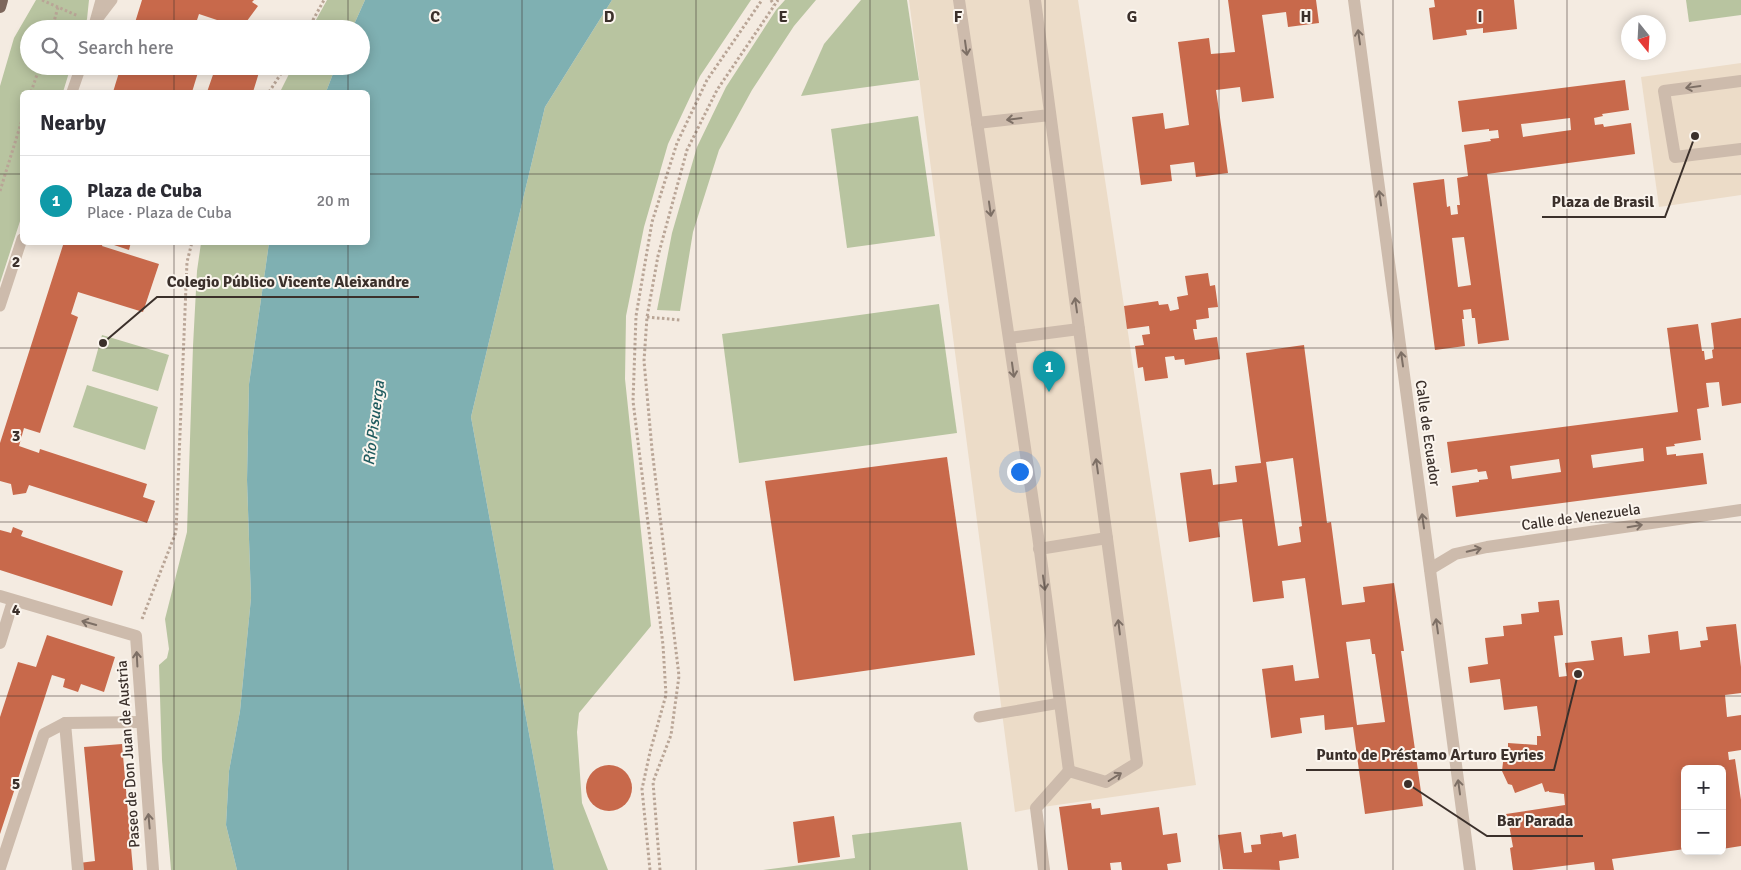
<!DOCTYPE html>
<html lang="en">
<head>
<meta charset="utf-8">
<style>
  body { margin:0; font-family:Signika,sans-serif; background:#f7f7f7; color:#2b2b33 }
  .controls { position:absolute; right:15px; bottom:15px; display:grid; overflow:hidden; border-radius:8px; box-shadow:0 2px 12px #0003 }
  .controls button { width:45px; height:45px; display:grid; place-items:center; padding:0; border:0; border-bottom:1px solid #e1e1e2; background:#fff; color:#2b2b33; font:25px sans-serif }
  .compass { position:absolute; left:1621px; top:15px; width:45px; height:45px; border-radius:50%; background:#fff; box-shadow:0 2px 12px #0003; rotate:162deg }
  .you { position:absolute; left:1019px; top:471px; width:18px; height:18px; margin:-12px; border:4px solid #fff; border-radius:50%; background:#1a73e8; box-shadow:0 0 0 8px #1a73e833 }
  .badge { display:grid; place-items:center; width:32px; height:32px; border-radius:50%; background:#1a73e8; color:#fff; font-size:16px; font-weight:700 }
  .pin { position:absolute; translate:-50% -41px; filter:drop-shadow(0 1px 2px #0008) }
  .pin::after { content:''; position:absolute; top:26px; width:18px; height:15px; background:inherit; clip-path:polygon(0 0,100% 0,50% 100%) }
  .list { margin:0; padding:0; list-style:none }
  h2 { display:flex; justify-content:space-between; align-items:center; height:65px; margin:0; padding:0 20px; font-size:21px }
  h2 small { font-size:16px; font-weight:400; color:#7c7c81 }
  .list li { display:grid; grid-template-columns:32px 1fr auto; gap:15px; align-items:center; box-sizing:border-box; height:90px; padding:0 20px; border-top:1px solid #e1e1e2 }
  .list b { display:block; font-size:19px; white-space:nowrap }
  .list p { margin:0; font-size:16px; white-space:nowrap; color:#7c7c81 }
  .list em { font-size:16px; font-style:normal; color:#7c7c81 }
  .icon { flex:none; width:28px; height:28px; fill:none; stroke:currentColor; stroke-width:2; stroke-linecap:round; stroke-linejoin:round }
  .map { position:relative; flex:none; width:1741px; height:870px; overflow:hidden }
  .search { position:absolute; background:#fff; box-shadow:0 2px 12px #0003; left:20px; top:20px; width:350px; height:55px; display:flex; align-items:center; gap:12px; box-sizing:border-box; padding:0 18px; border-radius:28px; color:#7c7c81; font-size:19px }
  .panel { position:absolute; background:#fff; box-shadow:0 2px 12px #0003; left:20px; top:90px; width:350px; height:155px; border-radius:8px }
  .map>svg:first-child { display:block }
</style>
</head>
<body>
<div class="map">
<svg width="1741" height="870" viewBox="0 0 1741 870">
  <rect width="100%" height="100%" fill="#f4ebe1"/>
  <!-- green -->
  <g fill="#b8c4a0">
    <polygon points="36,0 89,0 87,19 84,29 29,29 29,66 71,66 63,92 22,92 22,215 0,283 0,86 14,38"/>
    <polygon points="327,0 365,0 352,29 311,29"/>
    <polygon points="612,0 751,0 700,76 668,144 644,227 626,316 625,379 651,626 579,713 577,732 582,803 608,870 554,870 471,417 545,107"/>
    <polygon points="785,0 816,0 794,26 752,90 719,150 693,232 680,311 657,310 672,233 697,147 726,87 776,10"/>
    <polygon points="861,0 907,0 919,80 801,96 824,44"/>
    <polygon points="1686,0 1741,0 1741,15 1689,22"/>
    <polygon points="293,66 336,66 326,92 280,92"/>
    <polygon points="918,116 935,236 847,248 831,129"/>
    <polygon points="201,243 269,243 249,384 247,480 251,598 240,711 229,771 226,825 237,870 171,870 162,760 159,665 167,658 169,649 165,619 187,532 193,346 197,271"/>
    <polygon points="939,304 957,433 739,463 722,334"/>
    <polygon points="102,335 169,355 158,391 92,371"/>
    <polygon points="87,385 158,407 145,450 73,427"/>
    <polygon points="961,822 968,870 763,870 855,858 852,835"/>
  </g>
  <!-- plaza -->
  <g fill="#ecdcc8">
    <polygon points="909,0 1078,0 1196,785 1036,808 1015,812"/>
    <polygon points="1741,63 1741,195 1659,207 1641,77"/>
  </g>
  <!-- water -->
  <polygon fill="#7fb0b2" points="365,0 612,0 545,107 471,417 554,870 237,870 226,825 229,771 240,711 251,598 247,480 249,384 269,243 368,242 368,92 326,92 336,66 361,66 361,29 352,29"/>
  <!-- building -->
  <g fill="#c8694b" fill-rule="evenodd">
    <polygon points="142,0 254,0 252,2 258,6 241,29 227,29 229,24 199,14 194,29 133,29"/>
    <polygon points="1228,0 1316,0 1319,23 1288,27 1286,12 1262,15 1274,98 1242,102 1240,87 1216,90 1228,173 1196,177 1194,162 1170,165 1172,181 1141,185 1132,117 1163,113 1165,129 1189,125 1178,42 1209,38 1211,54 1235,52"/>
    <polygon points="1434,0 1514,0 1517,29 1483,33 1483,28 1466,30 1467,35 1433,40 1429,8 1435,7"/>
    <polygon points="121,66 200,66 192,92 113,92"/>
    <polygon points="206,66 261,66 253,92 207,92 215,69"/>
    <path d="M1625 80 1629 110 1602 114 1603 116 1594 118 1595 125 1603 124 1604 127 1631 123 1635 154 1487 174 1509 340 1478 344 1475 318H1472L1471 309 1463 310 1464 319H1462L1465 346 1435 350 1413 183 1444 179 1447 207 1450 206 1451 215 1458 214 1457 205H1460L1457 178 1468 176 1464 145 1491 141 1490 139 1499 138 1498 130 1489 131V129L1462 132 1458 101ZM1570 118 1571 130 1523 137 1521 124ZM1464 237 1471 285 1458 287 1452 238Z"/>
    <polygon points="64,242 103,242 102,246 159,264 143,312 78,292 71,314 78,317 40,433 24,428 19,446 39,453 40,449 147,484 143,497 155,501 147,523 29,485 26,493 13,495 11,484 0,481 0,443"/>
    <polygon points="105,242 131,242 129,250"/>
    <polygon points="1208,273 1210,286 1215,285 1218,307 1208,308 1209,318 1196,320 1197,329 1193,329 1195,340 1217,337 1220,359 1185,365 1184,359 1175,360 1174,356 1165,357 1168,378 1145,381 1143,367 1138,368 1135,346 1144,345 1142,335 1150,334 1149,326 1127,329 1124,306 1158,301 1159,305 1168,304 1170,311 1179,309 1177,297 1188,295 1185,276"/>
    <path d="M1741 318V403L1722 406 1719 382 1706 383 1709 407 1697 409 1701 440 1674 444 1675 446 1666 447 1667 455 1676 454V456L1703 453 1707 484 1456 517 1452 486 1479 482V480L1488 479 1486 471 1478 472 1477 469 1451 473 1447 442 1678 412 1667 328 1698 324 1702 351H1704L1705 360 1713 358 1712 350 1714 349 1711 323ZM1643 448 1644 461 1593 468 1591 455ZM1559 459 1561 472 1512 479 1510 466Z"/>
    <path d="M1304 345 1327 523 1331 522 1342 605 1365 602 1363 587 1394 583 1404 651H1401L1423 806 1365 814 1353 727 1325 730 1324 715 1300 718 1302 733 1271 738 1262 669 1293 665 1295 681 1319 678 1305 578 1282 581 1284 598 1253 602 1242 519 1218 522 1220 537 1189 542 1180 473 1211 469 1213 485 1237 482 1235 466 1261 463 1246 353ZM1293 458 1302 526 1299 527 1301 542 1278 546 1266 462ZM1370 639 1372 654H1375L1385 722 1357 725 1346 642Z"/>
    <polygon points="947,457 975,655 794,681 765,481"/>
    <polygon points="13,527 23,531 21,536 123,571 112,606 0,570 0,530 11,533"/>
    <polygon points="1559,600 1563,635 1554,636 1559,677 1567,676 1565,663 1594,660 1591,641 1622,637 1624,656 1650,653 1648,635 1678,631 1680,650 1701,647 1700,641 1708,640 1706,627 1736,624 1741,667 1741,693 1725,695 1727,717 1741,715 1741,750 1728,752 1729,760 1735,759 1741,800 1741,846 1722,849 1722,769 1685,769 1685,849 1612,859 1614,870 1595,870 1594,862 1531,870 1513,870 1510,848 1513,847 1509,825 1507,825 1506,814 1565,805 1564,794 1549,792 1549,791 1545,792 1542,783 1515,793 1512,785 1508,784 1502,771 1504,754 1508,751 1508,743 1537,745 1537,736 1541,736 1537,706 1504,710 1500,679 1470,683 1468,667 1488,664 1485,638 1504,636 1503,626 1522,624 1521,614 1539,612 1538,602"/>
    <polygon points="47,635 115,657 104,692 81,684 78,692 63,687 65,679 52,675 0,834 0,717 18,662 36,667"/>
    <polygon points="122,744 133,870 80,870 79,863 95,861 84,747"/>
    <circle cx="609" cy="788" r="23"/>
    <polygon points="1091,803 1092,809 1100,808 1101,815 1159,807 1163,835 1177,833 1181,862 1167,864 1168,870 1122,870 1121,862 1110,863 1111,870 1068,870 1059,807"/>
    <polygon points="834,816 840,857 798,863 793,822"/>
    <polygon points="1241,832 1244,853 1252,852 1251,845 1261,844 1260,835 1282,832 1283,837 1296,834 1299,858 1279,861 1280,870 1223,869 1218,835"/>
  </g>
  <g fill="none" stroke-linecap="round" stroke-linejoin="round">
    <!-- path -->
    <g stroke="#b9a596" stroke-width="3" stroke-dasharray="2.5 2.5" stroke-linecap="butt">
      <polyline points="42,0 78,16"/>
      <polyline points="771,0 774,5"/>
      <polyline points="52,29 58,7"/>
      <polyline points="308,29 324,0"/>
      <polyline points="31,92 40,66"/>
      <polyline points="269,92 286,66"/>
      <polyline points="0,191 22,120"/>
      <polyline points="647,317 680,320"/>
      <polyline points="142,619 176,532 187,262 192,242"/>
      <polyline points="650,870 642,789 650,752 666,695 663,645 633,401 636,316 652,222 677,143 707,80 762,0"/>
      <polyline points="660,870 653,782 671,735 679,676 652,449 644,361 647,317 658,256 687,150 717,90 778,0"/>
    </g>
    <!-- lane -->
    <g stroke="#cdbbac" stroke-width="11">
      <polyline points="99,17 112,0"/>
      <polyline points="93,29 101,0"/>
      <polyline points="72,92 81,66"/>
      <polyline points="0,306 22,239"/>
      <polyline points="979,717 1060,703"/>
    </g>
    <!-- street -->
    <g stroke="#cdbbac" stroke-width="12">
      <polyline points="959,0 1038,536 1069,771"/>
      <polyline points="1035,0 1137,763 1106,782 1069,771"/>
      <polyline points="1354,0 1470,870"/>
      <polyline points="1741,81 1664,91 1675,157 1741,149"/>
      <polyline points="977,123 1050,115"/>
      <polyline points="1009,338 1079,329"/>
      <polyline points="1039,549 1107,538"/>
      <polyline points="1430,569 1455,554 1487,547 1741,510"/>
      <polyline points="0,596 136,636 153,870"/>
      <polyline points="0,643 13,601"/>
      <polyline points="65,723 78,870"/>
      <polyline points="0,868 44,734 65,723 141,722"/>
      <polyline points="1044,870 1036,808 1069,771"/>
    </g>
    <!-- primary -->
    <polyline stroke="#7d675c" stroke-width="12" points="0,7 2,0"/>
  </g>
  <!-- one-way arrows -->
  <defs><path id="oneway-shaft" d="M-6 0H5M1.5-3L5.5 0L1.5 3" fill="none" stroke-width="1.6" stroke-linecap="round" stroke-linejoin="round" transform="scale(1.25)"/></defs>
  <g stroke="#7d6f65">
    <use href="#oneway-shaft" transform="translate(1359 37) rotate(-98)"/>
    <use href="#oneway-shaft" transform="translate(966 48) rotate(82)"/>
    <use href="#oneway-shaft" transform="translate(1693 87) rotate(172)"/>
    <use href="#oneway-shaft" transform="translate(1014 119) rotate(173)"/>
    <use href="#oneway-shaft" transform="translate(1380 198) rotate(-98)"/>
    <use href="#oneway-shaft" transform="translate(990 209) rotate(82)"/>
    <use href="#oneway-shaft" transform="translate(1076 305) rotate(-98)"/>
    <use href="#oneway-shaft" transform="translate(1402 359) rotate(-98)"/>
    <use href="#oneway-shaft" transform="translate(1013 370) rotate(82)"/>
    <use href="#oneway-shaft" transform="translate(1097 466) rotate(-98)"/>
    <use href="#oneway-shaft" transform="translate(1423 521) rotate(-98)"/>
    <use href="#oneway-shaft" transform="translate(1635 526) rotate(-9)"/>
    <use href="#oneway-shaft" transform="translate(1474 550) rotate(-13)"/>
    <use href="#oneway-shaft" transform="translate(1044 583) rotate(82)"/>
    <use href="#oneway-shaft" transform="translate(89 623) rotate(-164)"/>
    <use href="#oneway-shaft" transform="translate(1437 626) rotate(-98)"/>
    <use href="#oneway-shaft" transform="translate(1119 627) rotate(-97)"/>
    <use href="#oneway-shaft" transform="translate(137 659) rotate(-93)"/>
    <use href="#oneway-shaft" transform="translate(1115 777) rotate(-32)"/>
    <use href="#oneway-shaft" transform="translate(1459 787) rotate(-98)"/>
    <use href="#oneway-shaft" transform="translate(149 821) rotate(-95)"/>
  </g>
  <!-- grid -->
  <path fill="none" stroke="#3b302b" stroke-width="1" stroke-opacity="0.55" d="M174 0V29M348 0V29M522 0V870M696 0V870M870 0V870M1045 0V870M1219 0V870M1393 0V870M1567 0V870M174 66V92M348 66V92M0 174H22M368 174H1741M174 242V870M348 242V870M0 348H1741M0 522H1741M0 696H1741"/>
  <g text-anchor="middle" stroke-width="4" stroke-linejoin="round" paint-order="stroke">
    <!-- street labels -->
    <g font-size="15" fill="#3b302b" stroke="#fbf5ee">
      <text transform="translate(1428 433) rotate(82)" y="5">Calle de Ecuador</text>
      <text transform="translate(1581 517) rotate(-8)" y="5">Calle de Venezuela</text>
      <text transform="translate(128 754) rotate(-94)" y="5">Paseo de Don Juan de Austria</text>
    </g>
    <!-- water labels -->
    <g font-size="16" font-style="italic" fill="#1f5a5e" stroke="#fbf5ee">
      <text transform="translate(373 423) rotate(-83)" y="6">Río Pisuerga</text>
    </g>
  </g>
  <g font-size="16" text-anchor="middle" font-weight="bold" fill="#3b302b" stroke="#fbf5ee" stroke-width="4" stroke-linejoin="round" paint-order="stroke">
    <text x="435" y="22">C</text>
    <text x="609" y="22">D</text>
    <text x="783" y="22">E</text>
    <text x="958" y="22">F</text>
    <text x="1132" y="22">G</text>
    <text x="1306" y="22">H</text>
    <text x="1480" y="22">I</text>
    <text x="16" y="267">2</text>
    <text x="16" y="441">3</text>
    <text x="16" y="615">4</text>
    <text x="16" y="789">5</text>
  </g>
  <!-- callouts -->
  <path fill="none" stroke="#3b302b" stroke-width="2" d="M1695 136L1665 217H1542M103 343L157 297H419M1578 674L1554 770H1306M1408 784L1487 836H1583"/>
  <g fill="#3b302b" stroke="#fbf5ee" stroke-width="2">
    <circle cx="1695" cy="136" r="5"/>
    <circle cx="103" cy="343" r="5"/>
    <circle cx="1578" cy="674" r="5"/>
    <circle cx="1408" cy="784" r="5"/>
  </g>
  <g font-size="16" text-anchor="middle" font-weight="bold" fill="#3b302b" stroke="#fbf5ee" stroke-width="4" stroke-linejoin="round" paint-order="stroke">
    <text x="1603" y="207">Plaza de Brasil</text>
    <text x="288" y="287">Colegio Público Vicente Aleixandre</text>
    <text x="1430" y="760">Punto de Préstamo Arturo Eyries</text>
    <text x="1535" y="826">Bar Parada</text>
  </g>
</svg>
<div class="controls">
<button>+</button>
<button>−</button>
</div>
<svg class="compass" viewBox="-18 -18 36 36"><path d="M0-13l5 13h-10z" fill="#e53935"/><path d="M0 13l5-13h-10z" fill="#7c7c81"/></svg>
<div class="you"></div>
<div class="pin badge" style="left:1049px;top:392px;background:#0f9aa8">1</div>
<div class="search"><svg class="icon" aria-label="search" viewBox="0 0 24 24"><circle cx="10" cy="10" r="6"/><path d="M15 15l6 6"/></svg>Search here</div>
<section class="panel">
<h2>Nearby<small></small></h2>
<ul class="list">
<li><span class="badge" style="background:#0f9aa8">1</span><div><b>Plaza de Cuba</b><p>Place · Plaza de Cuba</p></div><em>20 m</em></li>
</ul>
</section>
</div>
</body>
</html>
